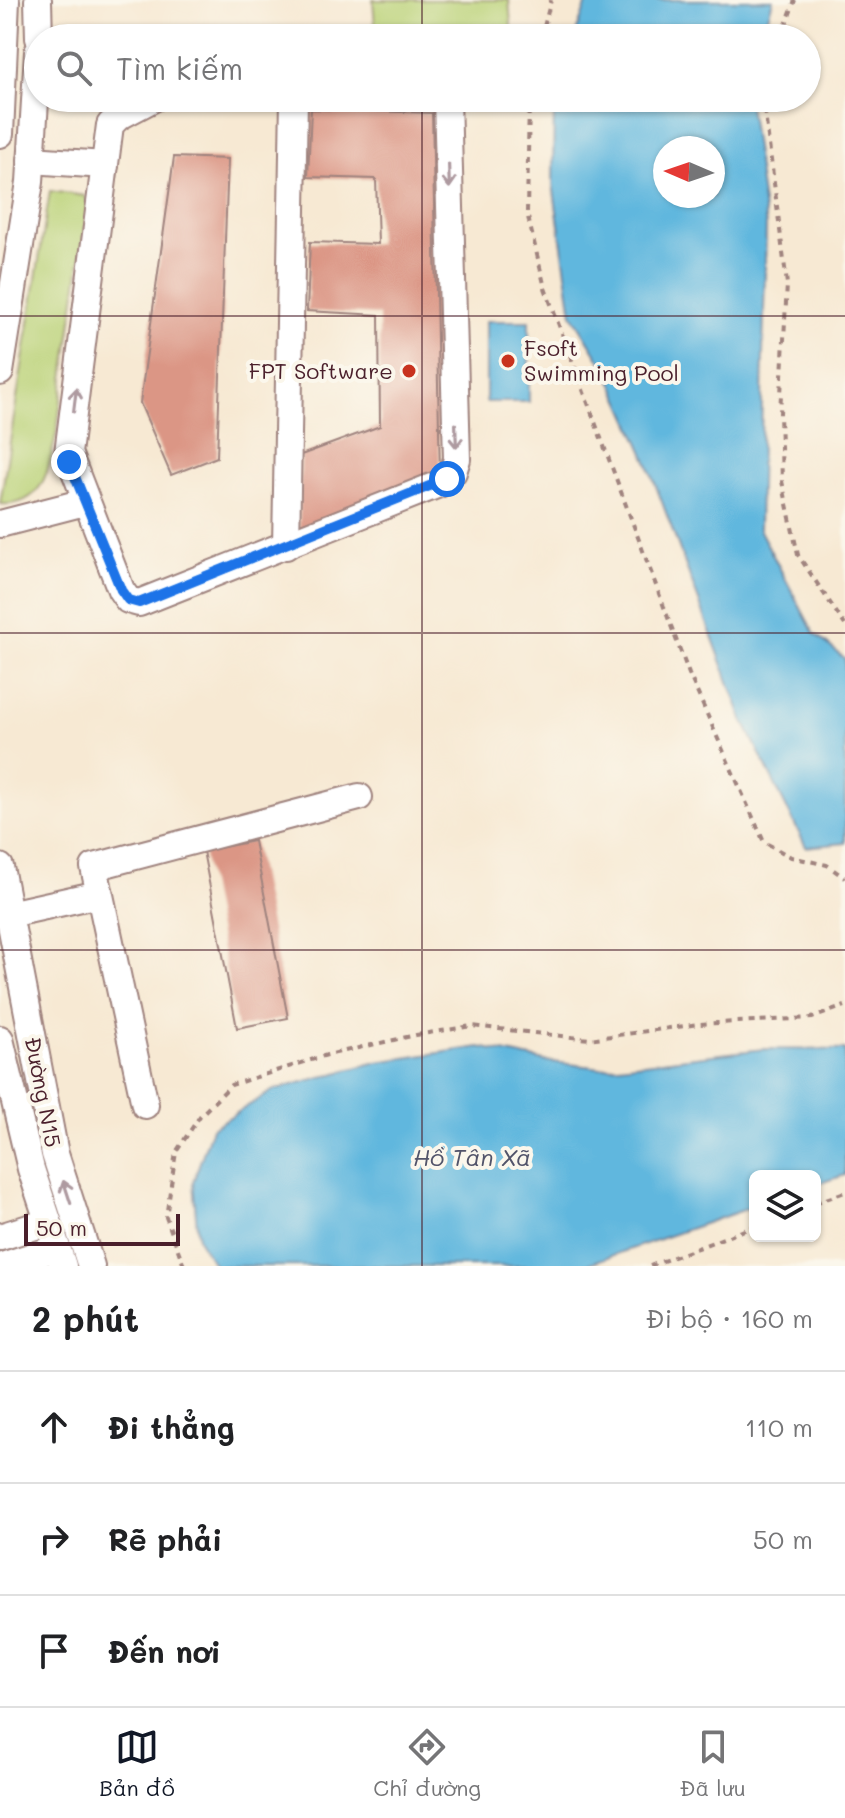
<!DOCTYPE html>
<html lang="vi">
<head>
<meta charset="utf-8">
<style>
  body { margin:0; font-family:Mali,sans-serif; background:#f6f6f6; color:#202124 }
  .controls { position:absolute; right:24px; bottom:24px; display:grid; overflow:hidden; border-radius:12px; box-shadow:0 2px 6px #0004 }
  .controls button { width:72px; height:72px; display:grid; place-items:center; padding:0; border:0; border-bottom:2px solid #e0e0e0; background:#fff; color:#202124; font:40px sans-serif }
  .compass { position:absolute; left:653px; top:136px; width:72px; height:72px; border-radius:50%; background:#fff; box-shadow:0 2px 6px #0004; rotate:272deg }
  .scale { position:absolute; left:24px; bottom:20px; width:156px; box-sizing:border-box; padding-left:8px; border:4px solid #4a1f2b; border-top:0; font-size:22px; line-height:28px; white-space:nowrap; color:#4a1f2b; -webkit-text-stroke:6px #fbf7ec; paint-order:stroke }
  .stop { position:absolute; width:24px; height:24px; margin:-18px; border:6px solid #1a73e8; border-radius:50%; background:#fff }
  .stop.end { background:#1a73e8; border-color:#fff; box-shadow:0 2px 8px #0008 }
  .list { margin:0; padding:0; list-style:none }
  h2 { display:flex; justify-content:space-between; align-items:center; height:104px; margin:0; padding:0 32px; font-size:34px }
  h2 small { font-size:26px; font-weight:400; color:#757577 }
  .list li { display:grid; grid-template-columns:52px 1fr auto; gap:24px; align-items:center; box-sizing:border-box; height:112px; padding:0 32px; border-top:2px solid #e0e0e0 }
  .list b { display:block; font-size:30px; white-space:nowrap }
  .list em { font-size:26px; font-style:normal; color:#757577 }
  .icon { flex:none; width:44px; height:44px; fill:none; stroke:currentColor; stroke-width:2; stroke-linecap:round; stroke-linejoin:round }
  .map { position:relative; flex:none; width:845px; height:1266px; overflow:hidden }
  .search { position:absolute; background:#fff; box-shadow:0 2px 6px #0004; left:24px; right:24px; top:24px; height:88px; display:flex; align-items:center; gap:20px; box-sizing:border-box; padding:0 28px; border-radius:44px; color:#757577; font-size:30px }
  .sheet { height:440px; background:#fff }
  nav { display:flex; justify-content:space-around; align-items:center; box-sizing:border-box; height:112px; border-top:2px solid #e0e0e0; background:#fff; font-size:22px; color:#757577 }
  nav a { display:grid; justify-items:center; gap:4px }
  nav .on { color:#111827 }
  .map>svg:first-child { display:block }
</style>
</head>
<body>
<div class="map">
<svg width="845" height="1266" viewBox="0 0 845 1266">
  <rect width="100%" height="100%" fill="#fbf7ec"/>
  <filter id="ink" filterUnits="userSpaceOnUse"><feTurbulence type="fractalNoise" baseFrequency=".0125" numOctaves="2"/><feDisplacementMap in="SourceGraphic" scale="16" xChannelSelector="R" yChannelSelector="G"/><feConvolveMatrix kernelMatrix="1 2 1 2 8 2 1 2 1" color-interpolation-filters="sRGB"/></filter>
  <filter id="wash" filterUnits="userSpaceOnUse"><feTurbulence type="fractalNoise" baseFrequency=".006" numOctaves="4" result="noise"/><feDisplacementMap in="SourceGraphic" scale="32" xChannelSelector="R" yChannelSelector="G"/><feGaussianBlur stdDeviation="1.8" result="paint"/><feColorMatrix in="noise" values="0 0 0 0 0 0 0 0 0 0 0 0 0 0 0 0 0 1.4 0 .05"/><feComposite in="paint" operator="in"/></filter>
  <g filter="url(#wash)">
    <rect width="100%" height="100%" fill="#f7e9d3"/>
    <!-- green -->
    <g fill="#b9d176" stroke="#827850" stroke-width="2">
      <polygon points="373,0 509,0 512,38 376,38"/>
      <path d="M50 191 85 196 88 203 57 430C49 466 46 507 0 504Z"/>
    </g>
    <!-- water -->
    <g fill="#61b7de" stroke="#566b84" stroke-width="2" fill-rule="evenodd">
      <polygon points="588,0 773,0 762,38 574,38"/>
      <path d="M554 98H748L766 226 759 529 814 633 845 659V843L806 847 744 722 643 451 608 373 572 314 553 184ZM713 148V196H665V148Z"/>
      <rect x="486" y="321" width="43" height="81"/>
      <polygon points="480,1047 545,1061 601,1068 764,1049 845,1050 845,1175 815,1185 815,1176 755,1176 755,1206 582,1266 215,1266 198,1239 193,1182 212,1128 274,1090 377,1062"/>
    </g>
    <g id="blocks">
      <!-- building -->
      <g fill="#db9685">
        <polygon points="311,109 432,113 440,475 299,532 301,455 380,426 379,315 307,311 310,242 378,244 376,179 308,177"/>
        <polygon points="174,157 228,159 217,457 171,475 140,403"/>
        <polygon points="254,841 288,1018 237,1028 203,851"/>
      </g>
    </g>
  </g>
  <g filter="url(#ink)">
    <use href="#blocks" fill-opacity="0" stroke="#a0847f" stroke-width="2"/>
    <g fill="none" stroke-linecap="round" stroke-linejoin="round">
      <!-- minor casing -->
      <g stroke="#a0847f" stroke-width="30">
        <g id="minor">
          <polyline points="38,0 39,38"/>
          <polyline points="154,98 118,117 110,125 68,453 121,590 128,600 139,603 439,484 453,472 457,459 447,98"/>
          <polyline points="0,134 6,0"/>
          <polyline points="31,160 105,165"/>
          <polyline points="0,372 30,182 38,52"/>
          <polyline points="0,524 85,502"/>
          <polyline points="286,546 294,98"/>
          <polyline points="0,867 55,1154 91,1266"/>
          <polyline points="9,914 99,894"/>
          <polyline points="0,1039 31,1169 63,1266"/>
          <polyline points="145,1105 94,867 359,797"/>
          <polyline points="0,1237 48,1222"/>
          <polyline points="2,1266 57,1248"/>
        </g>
      </g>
      <!-- path -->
      <g stroke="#a0847f" stroke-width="4" stroke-dasharray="6 6" stroke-linecap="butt">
        <polyline points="541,38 551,0"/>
        <polyline points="781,38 795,0"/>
        <polyline points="529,98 527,213 545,288 689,674 764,842 791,857 827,865 845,878"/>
        <polyline points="763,98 787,284 780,413 782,481 798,555 845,625"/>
        <polyline points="815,1203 845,1192"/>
        <polyline points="184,1266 166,1217 176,1152 200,1116 231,1085 327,1055 416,1035 472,1026 589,1039 699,1024 812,1018 845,1006"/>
        <polyline points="650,1266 755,1226"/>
      </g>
      <!-- minor -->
      <use href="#minor" stroke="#fff" stroke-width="26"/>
    </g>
    <!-- one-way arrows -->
    <defs><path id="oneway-shaft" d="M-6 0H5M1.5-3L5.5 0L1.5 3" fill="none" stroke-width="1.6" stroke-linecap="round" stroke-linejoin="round" transform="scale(2)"/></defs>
    <g stroke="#ae9aa0">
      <use href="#oneway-shaft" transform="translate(449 176) rotate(88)"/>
      <use href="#oneway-shaft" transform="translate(75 400) rotate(-83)"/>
      <use href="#oneway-shaft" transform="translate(456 436) rotate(88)"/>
      <use href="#oneway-shaft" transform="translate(67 1192) rotate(-108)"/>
    </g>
  </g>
  <g fill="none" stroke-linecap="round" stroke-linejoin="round" filter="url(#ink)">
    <!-- route -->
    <polyline stroke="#1a73e8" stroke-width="10" points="69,462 121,590 128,600 139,603 447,479"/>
  </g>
  <!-- grid -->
  <path fill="none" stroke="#4a1f2b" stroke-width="2" stroke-opacity="0.55" d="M422 0V38M422 98V1266M0 316H845M0 633H845M0 950H845"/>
  <!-- markers -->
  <g fill="#c8321e" stroke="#fbf7ec" stroke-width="3">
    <circle cx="508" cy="361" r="8"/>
    <circle cx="409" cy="371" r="8"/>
  </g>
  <g text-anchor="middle" stroke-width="8" stroke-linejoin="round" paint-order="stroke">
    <!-- poi labels -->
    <g font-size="22" fill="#4a1f2b" stroke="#fbf7ec" text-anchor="start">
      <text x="524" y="356">Fsoft<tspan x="524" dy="25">Swimming Pool</tspan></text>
      <text x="393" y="379" text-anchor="end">FPT Software</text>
    </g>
    <!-- street labels -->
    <g font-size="22" fill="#4a1f2b" stroke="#fbf7ec">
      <text transform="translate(43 1092) rotate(79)" y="8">Đường N15</text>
    </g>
    <!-- water labels -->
    <g font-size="24" font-style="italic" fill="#52546a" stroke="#fbf7ec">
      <text x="472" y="1166">Hồ Tân Xã</text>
    </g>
  </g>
</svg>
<div class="controls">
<button><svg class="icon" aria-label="layers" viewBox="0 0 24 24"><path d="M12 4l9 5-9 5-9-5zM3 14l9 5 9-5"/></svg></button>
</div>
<svg class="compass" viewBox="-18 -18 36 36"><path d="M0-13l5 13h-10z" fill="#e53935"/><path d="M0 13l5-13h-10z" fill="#757577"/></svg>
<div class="scale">50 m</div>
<div class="stop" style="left:447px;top:479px"></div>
<div class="stop end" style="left:69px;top:462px"></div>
<div class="search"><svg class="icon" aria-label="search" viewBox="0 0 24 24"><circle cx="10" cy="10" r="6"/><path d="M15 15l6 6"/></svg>Tìm kiếm</div>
</div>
<section class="sheet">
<h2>2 phút<small>Đi bộ · 160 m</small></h2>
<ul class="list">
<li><svg class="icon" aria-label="ahead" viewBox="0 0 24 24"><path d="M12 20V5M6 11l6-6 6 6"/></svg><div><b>Đi thẳng</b></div><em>110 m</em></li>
<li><svg class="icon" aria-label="right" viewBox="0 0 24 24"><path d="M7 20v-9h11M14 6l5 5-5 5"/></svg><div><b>Rẽ phải</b></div><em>50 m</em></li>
<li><svg class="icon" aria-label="arrive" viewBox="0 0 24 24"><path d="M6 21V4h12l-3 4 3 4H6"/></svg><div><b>Đến nơi</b></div></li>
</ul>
</section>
<nav>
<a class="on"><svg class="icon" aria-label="map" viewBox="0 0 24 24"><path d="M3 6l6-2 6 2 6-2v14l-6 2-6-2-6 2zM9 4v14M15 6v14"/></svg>Bản đồ</a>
<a><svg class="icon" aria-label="directions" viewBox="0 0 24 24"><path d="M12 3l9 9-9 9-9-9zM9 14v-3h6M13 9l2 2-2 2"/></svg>Chỉ đường</a>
<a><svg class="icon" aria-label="saved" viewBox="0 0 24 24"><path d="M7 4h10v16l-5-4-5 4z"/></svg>Đã lưu</a>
</nav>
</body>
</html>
